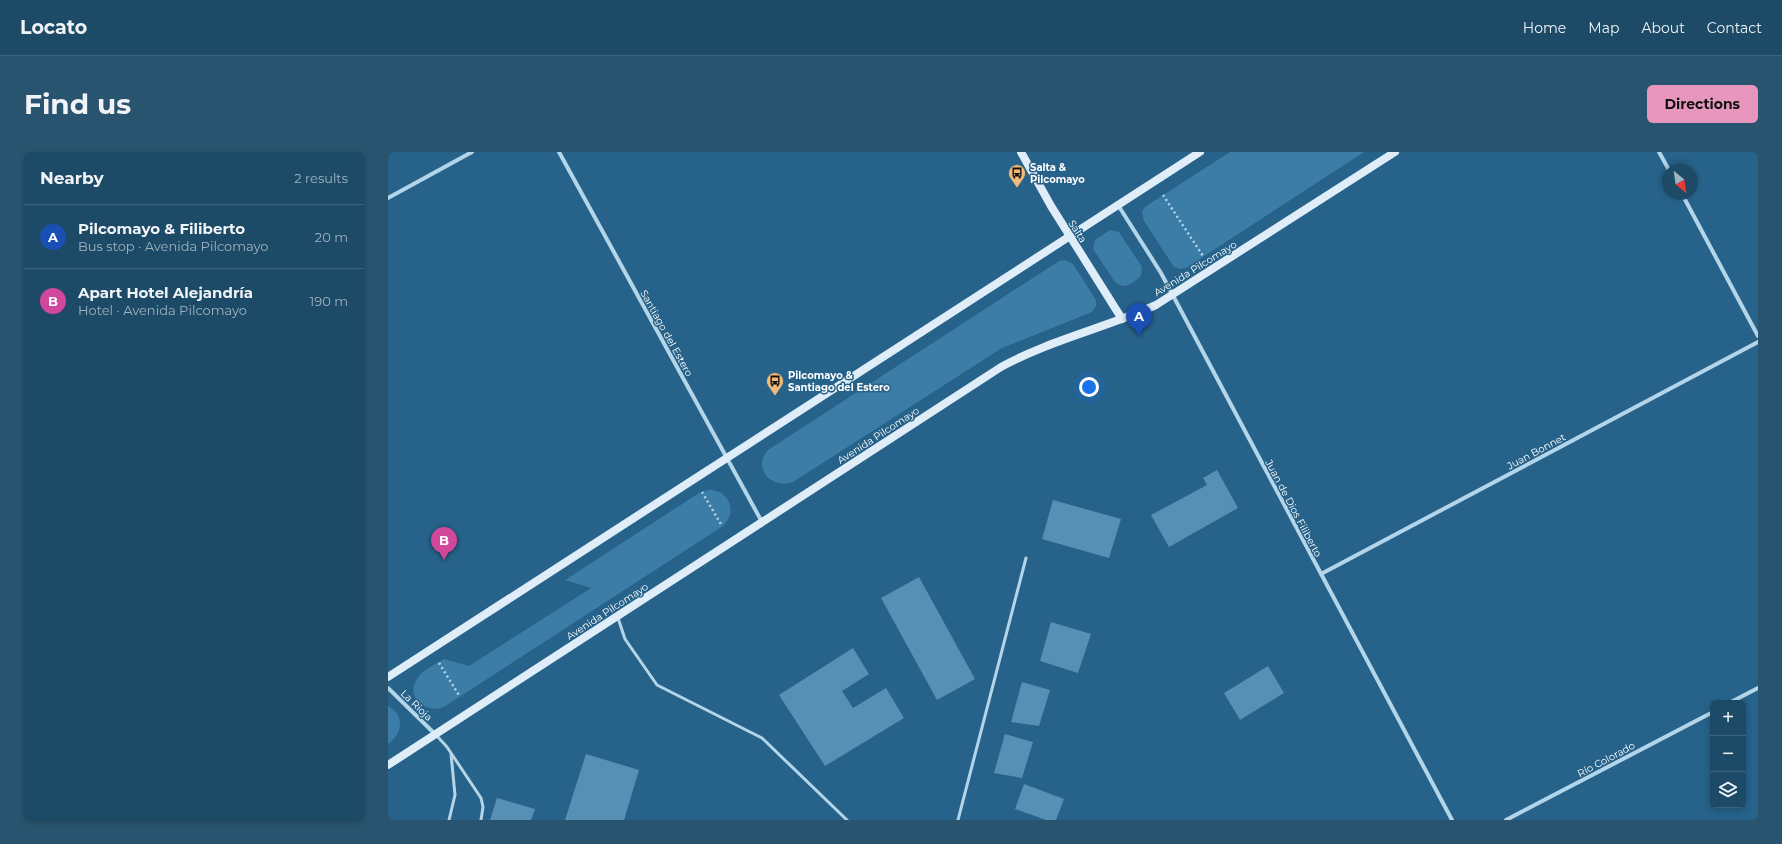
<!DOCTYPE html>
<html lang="en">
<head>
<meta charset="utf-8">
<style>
  body { margin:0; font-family:Montserrat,sans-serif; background:#295470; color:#f1f3f6 }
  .controls { position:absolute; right:12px; bottom:12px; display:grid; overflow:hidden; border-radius:6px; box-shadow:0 2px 6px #0003 }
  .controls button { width:36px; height:36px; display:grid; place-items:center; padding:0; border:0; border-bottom:1px solid #3a627b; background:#1c4a67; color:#f1f3f6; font:20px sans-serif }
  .compass { position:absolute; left:1274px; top:12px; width:36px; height:36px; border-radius:50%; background:#1c4a67; box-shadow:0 2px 6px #0003; rotate:151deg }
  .you { position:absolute; left:701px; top:235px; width:14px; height:14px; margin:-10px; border:3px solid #fff; border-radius:50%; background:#1a73e8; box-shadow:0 0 0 6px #1a73e833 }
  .badge { display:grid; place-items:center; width:26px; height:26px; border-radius:50%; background:#e797bd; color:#fff; font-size:13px; font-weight:700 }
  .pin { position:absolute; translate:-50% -33px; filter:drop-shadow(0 1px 2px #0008) }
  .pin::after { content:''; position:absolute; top:21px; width:14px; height:12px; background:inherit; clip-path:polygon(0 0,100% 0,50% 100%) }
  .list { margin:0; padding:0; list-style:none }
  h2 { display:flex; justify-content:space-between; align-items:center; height:52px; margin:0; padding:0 16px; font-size:17px }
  h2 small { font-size:13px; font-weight:400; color:#a0b3c0 }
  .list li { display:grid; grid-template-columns:26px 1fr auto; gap:12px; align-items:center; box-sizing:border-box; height:64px; padding:0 16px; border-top:1px solid #3a627b }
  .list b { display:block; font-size:15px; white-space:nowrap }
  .list p { margin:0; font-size:13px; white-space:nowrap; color:#a0b3c0 }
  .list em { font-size:13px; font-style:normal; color:#a0b3c0 }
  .icon { flex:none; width:22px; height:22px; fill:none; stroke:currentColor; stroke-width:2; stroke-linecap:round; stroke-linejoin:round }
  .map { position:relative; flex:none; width:1370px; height:668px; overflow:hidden; border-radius:6px }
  header { display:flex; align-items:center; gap:24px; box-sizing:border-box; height:56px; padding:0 20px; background:#1c4a67; border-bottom:1px solid #3a627b }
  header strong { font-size:19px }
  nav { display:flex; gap:22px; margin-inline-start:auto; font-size:14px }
  .intro { display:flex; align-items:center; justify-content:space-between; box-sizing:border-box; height:96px; padding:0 24px }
  h1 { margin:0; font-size:28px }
  .button { padding:10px 18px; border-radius:6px; background:#e797bd; color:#111; font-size:14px; font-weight:700 }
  main { display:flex; gap:24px; padding:0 24px }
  aside { flex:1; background:#1c4a67; border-radius:6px; box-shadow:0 2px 6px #0003 }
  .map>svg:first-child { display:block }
</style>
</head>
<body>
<header>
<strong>Locato</strong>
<nav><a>Home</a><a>Map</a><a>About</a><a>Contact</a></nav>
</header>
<div class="intro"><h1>Find us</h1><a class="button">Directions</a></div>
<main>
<aside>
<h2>Nearby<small>2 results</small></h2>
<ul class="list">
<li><span class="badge" style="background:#1a4fb4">A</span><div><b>Pilcomayo &amp; Filiberto</b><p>Bus stop · Avenida Pilcomayo</p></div><em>20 m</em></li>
<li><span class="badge" style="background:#d1479c">B</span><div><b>Apart Hotel Alejandría</b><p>Hotel · Avenida Pilcomayo</p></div><em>190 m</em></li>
</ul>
</aside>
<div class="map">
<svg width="1370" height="668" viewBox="0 0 1370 668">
  <rect width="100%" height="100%" fill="#266289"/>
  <!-- green -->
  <g fill="#3b7da6">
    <polygon points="842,0 976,0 798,116 792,117 786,115 756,69 754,59 758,54"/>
    <path d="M722 78 731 80 754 115 753 124C745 131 736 139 727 130L705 97 707 88Z"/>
    <path d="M677 108 685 112 708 148V154L704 160 614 196 405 330C381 339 362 311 383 296L671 109Z"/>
    <path d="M320 338C340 337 351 359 335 374L56 555C38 562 17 546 29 527 34 518 48 512 56 507L81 514 203 436 177 428 311 341Z"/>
    <path d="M0 554C17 563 15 582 0 592Z"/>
  </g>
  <!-- building -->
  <g fill="#5790b4">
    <polygon points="829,318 850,356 781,395 763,363 819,333 815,326"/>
    <polygon points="665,348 733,367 721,406 654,387"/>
    <polygon points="531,425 587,527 549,548 493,446"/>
    <polygon points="663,470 703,482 690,521 652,509"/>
    <polygon points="465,496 481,522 454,539 465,556 498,536 516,566 437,614 391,543"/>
    <polygon points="880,514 896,541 852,568 836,541"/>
    <polygon points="634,530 662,538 651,574 623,570"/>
    <polygon points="617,582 645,590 634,626 606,621"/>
    <polygon points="198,602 251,618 236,668 177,668"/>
    <polygon points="636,632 676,647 668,668 658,668 627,657"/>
    <polygon points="109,646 147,657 143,668 102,668"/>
  </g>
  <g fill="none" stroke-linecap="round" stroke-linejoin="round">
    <!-- path -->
    <g stroke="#b3d5e9" stroke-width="2.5" stroke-dasharray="2 3" stroke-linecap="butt">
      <polyline points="775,43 815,104"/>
      <polyline points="314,340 334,374"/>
      <polyline points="51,511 72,545"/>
    </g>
    <!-- lane -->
    <g stroke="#b3d5e9" stroke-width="3">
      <polyline points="230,466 237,487 269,533 374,586 459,668"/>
      <polyline points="48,583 59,595 93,646 95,655 93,668"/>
      <polyline points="61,668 67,643 63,602"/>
      <polyline points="570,668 638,406"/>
    </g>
    <!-- street -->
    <g stroke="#b3d5e9" stroke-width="4">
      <polyline points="171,0 374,370"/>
      <polyline points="1271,0 1281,18"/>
      <polyline points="1294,42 1370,184"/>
      <polyline points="0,46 84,0"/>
      <polyline points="730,53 773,121 1064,668"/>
      <polyline points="933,422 1370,190"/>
      <polyline points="0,536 47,582"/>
      <polyline points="1341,551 1370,536"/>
      <polyline points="1118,668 1325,560"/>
    </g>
    <!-- secondary -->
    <g stroke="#deedf8" stroke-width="8">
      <polyline points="633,0 663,54 734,167"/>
      <polyline points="0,525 812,0"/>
      <path d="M0 613 613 215C662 188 717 176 768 153L1007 0"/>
    </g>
  </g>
  <!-- icons -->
  <defs>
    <g id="bus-pin" transform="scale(0.9)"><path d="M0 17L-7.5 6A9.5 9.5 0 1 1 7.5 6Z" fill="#f2ba78" stroke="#266289"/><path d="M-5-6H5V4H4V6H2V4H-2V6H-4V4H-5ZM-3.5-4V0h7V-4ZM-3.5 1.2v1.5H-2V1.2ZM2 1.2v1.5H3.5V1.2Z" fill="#111"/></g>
  </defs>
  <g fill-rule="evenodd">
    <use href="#bus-pin" x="629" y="21"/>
    <use href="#bus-pin" x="387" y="229"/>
  </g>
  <g text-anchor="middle" stroke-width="3" stroke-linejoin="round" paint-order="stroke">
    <!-- poi labels -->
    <g font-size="10" font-weight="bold" fill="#fff" stroke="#266289" text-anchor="start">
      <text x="642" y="19">Salta &amp;<tspan x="642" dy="12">Pilcomayo</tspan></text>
      <text x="400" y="227">Pilcomayo &amp;<tspan x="400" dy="12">Santiago del Estero</tspan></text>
    </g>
    <!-- street labels -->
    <g font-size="10" fill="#fff" stroke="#266289">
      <text transform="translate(690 79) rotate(57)" y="4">Salta</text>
      <text transform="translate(807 116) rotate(-32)" y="4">Avenida Pilcomayo</text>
      <text transform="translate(279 181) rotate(61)" y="4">Santiago del Estero</text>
      <text transform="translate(490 283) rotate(-33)" y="4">Avenida Pilcomayo</text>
      <text transform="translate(1148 299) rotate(-28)" y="4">Juan Bonnet</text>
      <text transform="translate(906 356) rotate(62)" y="4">Juan de Dios Filiberto</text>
      <text transform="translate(219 459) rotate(-33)" y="4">Avenida Pilcomayo</text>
      <text transform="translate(29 553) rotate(44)" y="4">La Rioja</text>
      <text transform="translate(1218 607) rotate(-28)" y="4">Río Colorado</text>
    </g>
  </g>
</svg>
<div class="controls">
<button>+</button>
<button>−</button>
<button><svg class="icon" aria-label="layers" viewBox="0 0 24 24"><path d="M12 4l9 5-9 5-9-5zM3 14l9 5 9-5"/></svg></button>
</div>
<svg class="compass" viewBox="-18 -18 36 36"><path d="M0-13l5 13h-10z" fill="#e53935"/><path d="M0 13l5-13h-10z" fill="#a0b3c0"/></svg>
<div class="you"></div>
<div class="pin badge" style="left:751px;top:184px;background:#1a4fb4">A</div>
<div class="pin badge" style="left:56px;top:408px;background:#d1479c">B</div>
</div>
</main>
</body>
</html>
